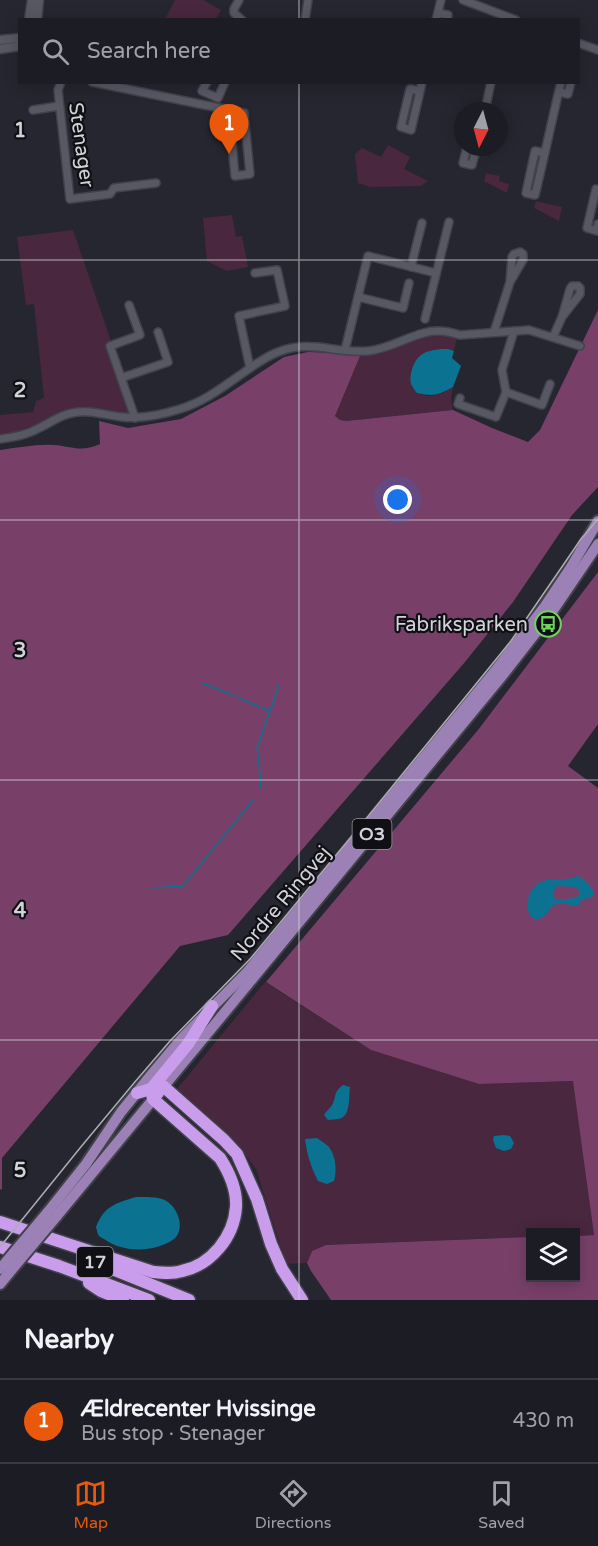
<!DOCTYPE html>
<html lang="en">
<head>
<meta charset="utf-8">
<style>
  body { margin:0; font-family:"Varela Round",sans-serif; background:#25252c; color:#f1f3f6 }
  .controls { position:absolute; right:18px; bottom:18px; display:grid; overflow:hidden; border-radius:0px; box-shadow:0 3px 15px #0003 }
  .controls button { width:54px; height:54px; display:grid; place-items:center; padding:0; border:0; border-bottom:2px solid #3a3a41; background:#1c1c24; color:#f1f3f6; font:30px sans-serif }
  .compass { position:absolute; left:454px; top:102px; width:54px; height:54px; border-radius:50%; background:#1c1c24; box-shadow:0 3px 15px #0003; rotate:186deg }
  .you { position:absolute; left:398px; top:500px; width:21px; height:21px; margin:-15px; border:4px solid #fff; border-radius:50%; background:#1a73e8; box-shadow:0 0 0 9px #1a73e833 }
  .badge { display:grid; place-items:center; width:39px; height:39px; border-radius:50%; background:#ea580c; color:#fff; font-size:20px; font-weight:700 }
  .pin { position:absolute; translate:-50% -50px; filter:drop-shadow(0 2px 3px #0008) }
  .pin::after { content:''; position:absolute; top:32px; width:21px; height:18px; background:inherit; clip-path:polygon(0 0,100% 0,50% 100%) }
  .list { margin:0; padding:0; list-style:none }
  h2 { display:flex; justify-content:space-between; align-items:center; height:78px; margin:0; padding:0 24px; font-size:26px }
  h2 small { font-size:20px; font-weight:400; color:#a0a1a6 }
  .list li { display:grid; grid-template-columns:39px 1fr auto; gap:18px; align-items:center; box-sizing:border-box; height:84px; padding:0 24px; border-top:2px solid #3a3a41 }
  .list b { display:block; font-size:22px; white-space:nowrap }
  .list p { margin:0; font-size:20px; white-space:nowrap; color:#a0a1a6 }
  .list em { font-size:20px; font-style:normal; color:#a0a1a6 }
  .icon { flex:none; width:33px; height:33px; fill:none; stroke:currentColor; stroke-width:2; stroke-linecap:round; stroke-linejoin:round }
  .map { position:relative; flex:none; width:598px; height:1300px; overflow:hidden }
  .search { position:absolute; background:#1c1c24; box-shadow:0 3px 15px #0003; left:18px; right:18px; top:18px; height:66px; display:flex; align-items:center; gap:15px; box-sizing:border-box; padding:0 21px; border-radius:0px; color:#a0a1a6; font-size:22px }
  .sheet { height:162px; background:#1c1c24 }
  nav { display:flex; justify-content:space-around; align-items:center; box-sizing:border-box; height:84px; border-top:2px solid #3a3a41; background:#1c1c24; font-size:16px; color:#a0a1a6 }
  nav a { display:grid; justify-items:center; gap:3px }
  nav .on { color:#ea580c }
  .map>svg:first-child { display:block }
</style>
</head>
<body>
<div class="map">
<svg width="598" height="1300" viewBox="0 0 598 1300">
  <rect width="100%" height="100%" fill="#252630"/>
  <!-- green -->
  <g fill="#48273f">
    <polygon points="175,0 203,0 221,10 216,19 165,19"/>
    <polygon points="388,145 410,157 404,169 428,181 421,186 370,187 358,183 355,154 362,148 381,157"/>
    <polygon points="486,173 500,176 499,181 509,184 507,193 484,181"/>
    <polygon points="536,201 562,207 559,221 534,208"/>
    <polygon points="232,215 236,237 242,236 248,267 227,271 207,261 203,218"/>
    <polygon points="73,230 111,341 107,344 130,413 112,413 84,408 63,411 38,425 20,433 0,435 0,415 33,412 36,401 44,398 34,304 26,305 17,237"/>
    <path d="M444 335 457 338 454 351 448 349 431 351 411 385C423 402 438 396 453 387L451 398 453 410 345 421 340 420 335 416 360 356 383 353 421 337Z"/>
    <polygon points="265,982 371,1050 479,1084 574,1081 594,1235 576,1236 576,1232 530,1232 530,1237 326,1245 312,1251 307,1263 286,1264 256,1169 239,1146 177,1089"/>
  </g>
  <!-- forest -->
  <g fill="#784069">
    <path d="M598 310V487L572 515 513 602 465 662 228 935 180 946 2 1158V1190L0 1189V450C16 448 37 444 53 445 72 446 79 453 100 444L99 421 128 428 181 419 225 396 284 357 308 352 335 353 360 356 335 416 340 420 346 421 453 410 492 428 528 442 540 430Z"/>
    <polygon points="598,572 598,724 568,766 598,788 598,1300 331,1300 311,1271 307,1263 312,1251 326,1245 530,1237 530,1278 576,1278 576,1236 594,1235 573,1081 479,1084 371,1050 266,982 478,730"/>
  </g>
  <!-- water -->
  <g fill="#0c7291" fill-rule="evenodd">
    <path d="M441 349H448L454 351 452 358 461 366 453 387C439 395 433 397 417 393 415 391 412 386 411 384 409 375 413 361 421 355 426 351 434 350 441 349Z"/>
    <path d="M578 876C585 880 590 885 594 892L592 897 582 900 578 906H571L565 903 553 905C529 943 516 894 541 882 553 876 566 882 578 876ZM557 886 577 887 579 891V896L568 899H556L553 895 554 891Z"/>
    <path d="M343 1085 350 1087C349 1095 350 1113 343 1117 340 1120 332 1119 328 1120L324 1115C327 1110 331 1108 333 1103 337 1093 334 1092 343 1085Z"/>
    <polygon points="504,1135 510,1136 514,1143 511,1149 504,1151 496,1148 493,1140 494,1136"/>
    <path d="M317 1138C321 1141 326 1144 329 1147 336 1156 337 1171 334 1181L327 1184 318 1181C311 1167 307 1155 305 1139Z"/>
    <path d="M136 1197C146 1197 160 1196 168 1202 179 1210 185 1230 174 1239 156 1252 126 1253 107 1241 105 1239 101 1238 99 1236 97 1233 97 1230 96 1227 104 1206 116 1203 136 1197Z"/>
  </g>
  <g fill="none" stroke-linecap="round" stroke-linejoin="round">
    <!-- stream -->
    <g stroke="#0c7291" stroke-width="1.5">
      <polyline points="202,683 233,695"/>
      <polyline points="237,697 269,711"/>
      <polyline points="260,788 261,782 257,748 279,685"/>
      <polyline points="152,888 183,886 253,800"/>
    </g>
    <!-- minor casing -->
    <g stroke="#41424a" stroke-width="10">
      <g id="minor">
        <polyline points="239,0 234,9 234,13 242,20"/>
        <polyline points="463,0 516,20"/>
        <polyline points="438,13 448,15 447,20"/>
        <polyline points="305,20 308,0"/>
        <polyline points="436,20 441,0"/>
        <polyline points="578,43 598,50"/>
        <polyline points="61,82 58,90 70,199 110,194 114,188 156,183"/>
        <polyline points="92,82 244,113 250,174 235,176 229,110"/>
        <polyline points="207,82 202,91 218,98 225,82"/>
        <polyline points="420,91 410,89 401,127 411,130 421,87 422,82"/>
        <polyline points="559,92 568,94 571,82"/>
        <polyline points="33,110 59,106"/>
        <polyline points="485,111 491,82"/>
        <polyline points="467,147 463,163 472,165 477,147"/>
        <path d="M545 153 535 151 526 193 535 195C544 158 552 120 561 82"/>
        <polyline points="598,190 596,189 587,228 597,231 598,224"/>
        <polyline points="411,267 422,223"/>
        <polyline points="358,297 403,308 409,283"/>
        <polyline points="129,305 140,335 110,346 135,418"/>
        <polyline points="425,319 449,222"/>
        <polyline points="494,332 510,282 523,260 523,254 520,252 514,254 512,257 510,282"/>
        <polyline points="553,337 562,317 580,294 580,288 578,286 572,286 570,289 562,317"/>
        <polyline points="345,350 368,256 436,273"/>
        <polyline points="250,368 239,316 285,306 277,270 255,273"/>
        <polyline points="121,378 168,362 158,332"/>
        <polyline points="506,392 542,405 550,384"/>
        <polyline points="460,398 458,404 496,417 506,392 502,370 514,331"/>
        <path d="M0 439C14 437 27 435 39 428 50 423 60 415 72 413 89 409 105 415 122 417 141 419 161 415 180 409 204 402 223 387 243 373 254 365 265 357 278 352 311 339 336 354 368 351 389 349 404 338 424 333 436 329 448 331 460 335L529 330 580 346"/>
      </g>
    </g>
    <!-- tertiary casing -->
    <g stroke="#41424a" stroke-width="11">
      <g id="tertiary">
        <polyline points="29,20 32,0"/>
        <polyline points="37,20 39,0"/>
        <polyline points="0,40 20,38"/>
        <polyline points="0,49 20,46"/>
      </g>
    </g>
    <!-- primary casing -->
    <g stroke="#41424a" stroke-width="14">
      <g id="primary">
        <polyline points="47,1213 86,1164 121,1112 151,1075 182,1038 248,971 495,671 545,606 571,567 598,521"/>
        <polyline points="56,1217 502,676 552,612 598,544"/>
        <polyline points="0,1284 9,1273"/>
      </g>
    </g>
    <!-- motorway casing -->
    <g stroke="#41424a" stroke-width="15">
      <g id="motorway">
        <polyline points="163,1086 224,1140 237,1154 257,1199 271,1244 282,1269 302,1300"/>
        <polyline points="137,1093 151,1089 158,1093"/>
        <path d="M0 1222 153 1272C163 1273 172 1274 182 1271 211 1265 234 1237 236 1207 237 1190 229 1172 220 1158L153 1099 151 1089 188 1044 212 1006"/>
        <polyline points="0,1247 59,1266 149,1300"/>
        <polyline points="90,1260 189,1300"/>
        <polyline points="89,1283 101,1291 123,1300"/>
      </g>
    </g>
    <!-- minor -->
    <use href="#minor" stroke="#575864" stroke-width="7"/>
    <!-- tertiary -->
    <use href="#tertiary" stroke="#575864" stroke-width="8"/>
    <!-- primary -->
    <use href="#primary" stroke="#9c81b6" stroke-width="10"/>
    <!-- motorway -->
    <use href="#motorway" stroke="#ca9cec" stroke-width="12"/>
    <!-- tram -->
    <polyline stroke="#acadb4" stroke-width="1.5" points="0,1247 80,1148 134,1083 170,1041 251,958 361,825 511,641 581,539 598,519"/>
    <!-- primary-bridge casing -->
    <g stroke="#41424a" stroke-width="14" stroke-linecap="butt">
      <g id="primary-bridge">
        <polyline points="0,1269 47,1213"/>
        <polyline points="9,1273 56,1217"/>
      </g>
    </g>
    <!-- primary-bridge -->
    <use href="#primary-bridge" stroke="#9c81b6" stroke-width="10"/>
  </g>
  <!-- grid -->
  <path fill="none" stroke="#d2d3d9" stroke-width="1.5" stroke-opacity="0.55" d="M299 0V20M299 82V1300M0 260H598M0 520H598M0 780H598M0 1040H598"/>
  <!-- icons -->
  <defs>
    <g id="bus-ring" transform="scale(1.35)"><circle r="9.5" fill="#0f0f14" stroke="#70d35f" stroke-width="1.5"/><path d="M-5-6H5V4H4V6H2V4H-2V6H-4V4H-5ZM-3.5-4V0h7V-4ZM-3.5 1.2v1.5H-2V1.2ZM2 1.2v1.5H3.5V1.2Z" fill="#70d35f"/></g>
  </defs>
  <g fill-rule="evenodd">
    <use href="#bus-ring" x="548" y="624"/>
  </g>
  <g text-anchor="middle" stroke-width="4.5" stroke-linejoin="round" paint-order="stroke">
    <!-- shield labels -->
    <g fill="#0f0f14" stroke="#98989e" stroke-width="1.5">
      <rect x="352.5" y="819" width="39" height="30" rx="4.5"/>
      <rect x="77" y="1247" width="36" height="30" rx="4.5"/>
    </g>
    <g font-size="18" font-weight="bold" fill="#d2d3d9">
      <text x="372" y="840">O3</text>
      <text x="95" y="1268">17</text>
    </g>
    <!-- street labels -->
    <g font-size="20" fill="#d2d3d9" stroke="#0f0f14">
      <text transform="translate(82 145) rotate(82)" y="7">Stenager</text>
      <text transform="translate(280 903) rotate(-50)" y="7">Nordre Ringvej</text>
    </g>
    <!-- poi labels -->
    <g font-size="20" fill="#d2d3d9" stroke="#0f0f14" text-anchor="end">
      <text x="528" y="631">Fabriksparken</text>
    </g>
  </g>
  <g font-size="20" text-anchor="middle" font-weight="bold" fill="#d2d3d9" stroke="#0f0f14" stroke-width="4.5" stroke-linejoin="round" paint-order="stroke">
    <text x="20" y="137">1</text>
    <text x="20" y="397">2</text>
    <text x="20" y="657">3</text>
    <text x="20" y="917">4</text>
    <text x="20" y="1177">5</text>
  </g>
</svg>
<div class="controls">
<button><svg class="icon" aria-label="layers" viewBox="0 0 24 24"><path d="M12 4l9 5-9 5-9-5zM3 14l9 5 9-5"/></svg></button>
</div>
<svg class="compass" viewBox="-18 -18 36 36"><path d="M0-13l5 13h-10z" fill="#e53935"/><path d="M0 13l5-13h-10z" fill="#a0a1a6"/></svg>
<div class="you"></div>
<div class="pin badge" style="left:229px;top:154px">1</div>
<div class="search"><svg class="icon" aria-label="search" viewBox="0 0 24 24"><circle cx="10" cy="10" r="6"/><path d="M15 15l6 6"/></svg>Search here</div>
</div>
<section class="sheet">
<h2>Nearby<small></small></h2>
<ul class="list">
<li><span class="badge">1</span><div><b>Ældrecenter Hvissinge</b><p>Bus stop · Stenager</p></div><em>430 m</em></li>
</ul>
</section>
<nav>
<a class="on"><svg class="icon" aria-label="map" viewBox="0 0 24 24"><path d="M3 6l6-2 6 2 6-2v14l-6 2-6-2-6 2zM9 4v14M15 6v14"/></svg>Map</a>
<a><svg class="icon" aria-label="directions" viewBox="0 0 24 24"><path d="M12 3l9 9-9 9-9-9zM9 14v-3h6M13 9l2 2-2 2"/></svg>Directions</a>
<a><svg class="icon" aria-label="saved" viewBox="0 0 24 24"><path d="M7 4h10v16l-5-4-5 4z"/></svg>Saved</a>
</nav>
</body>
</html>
